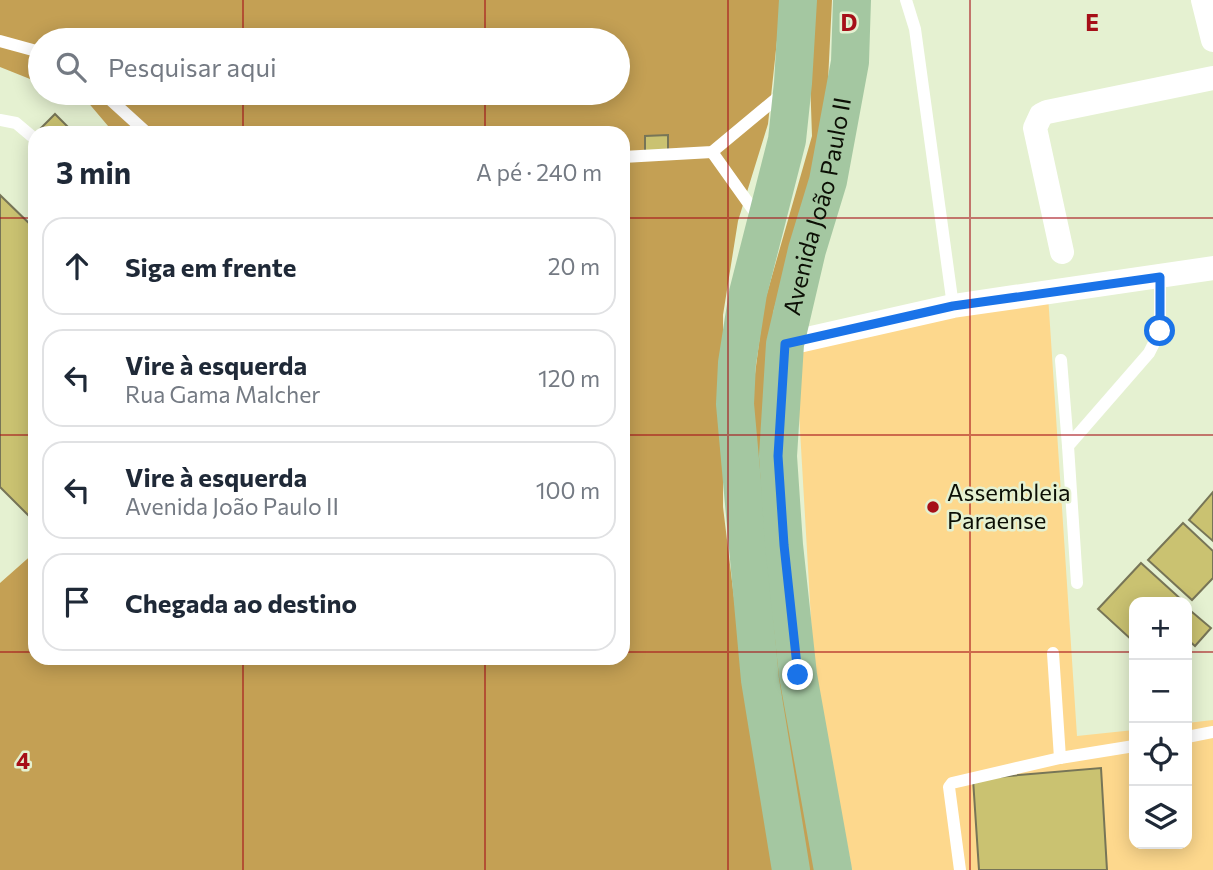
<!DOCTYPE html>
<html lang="pt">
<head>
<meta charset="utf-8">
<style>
  body { margin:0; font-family:Commissioner,sans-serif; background:#f6f6f7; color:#1f2937 }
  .controls { position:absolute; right:21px; bottom:21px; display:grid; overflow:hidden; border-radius:14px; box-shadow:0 4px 18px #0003 }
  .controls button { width:63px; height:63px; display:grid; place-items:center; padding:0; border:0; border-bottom:2px solid #e0e1e3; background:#fff; color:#1f2937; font:35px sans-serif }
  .stop { position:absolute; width:21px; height:21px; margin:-16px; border:5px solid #1a73e8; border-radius:50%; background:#fff }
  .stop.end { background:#1a73e8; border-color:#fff; box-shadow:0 2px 7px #0008 }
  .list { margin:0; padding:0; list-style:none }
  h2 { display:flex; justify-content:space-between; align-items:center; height:91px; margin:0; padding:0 28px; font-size:30px }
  h2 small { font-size:23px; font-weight:400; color:#747a83 }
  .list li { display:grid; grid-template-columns:46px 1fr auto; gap:21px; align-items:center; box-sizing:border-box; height:98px; margin:0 14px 14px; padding:0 14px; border:2px solid #e0e1e3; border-radius:21px }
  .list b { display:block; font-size:26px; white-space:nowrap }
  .list p { margin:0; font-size:23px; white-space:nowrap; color:#747a83 }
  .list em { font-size:23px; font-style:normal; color:#747a83 }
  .icon { flex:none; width:38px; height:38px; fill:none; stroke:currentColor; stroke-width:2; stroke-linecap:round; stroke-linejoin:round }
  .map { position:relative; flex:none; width:1213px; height:870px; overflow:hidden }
  .search { position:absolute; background:#fff; box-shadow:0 4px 18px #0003; left:28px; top:28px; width:602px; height:77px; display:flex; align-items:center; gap:18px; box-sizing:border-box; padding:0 24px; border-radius:38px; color:#747a83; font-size:26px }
  .panel { position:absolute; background:#fff; box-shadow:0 4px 18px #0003; left:28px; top:126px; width:602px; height:539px; border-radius:21px }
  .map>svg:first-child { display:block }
</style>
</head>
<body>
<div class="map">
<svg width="1213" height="870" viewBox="0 0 1213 870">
  <rect width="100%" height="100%" fill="#e5f1d1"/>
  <!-- green -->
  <polygon fill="#fdd88d" points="1048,295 1077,736 1134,730 1134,844 1187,844 1187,723 1213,720 1213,870 852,870 814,671 795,344"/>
  <!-- forest -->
  <g fill="#c4a054">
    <polygon points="0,0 779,0 779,22 768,124 738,221 723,315 723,507 740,647 774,870 0,870 0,583 35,552 35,658 623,658 623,133 114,133 86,100 66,93 618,93 618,40 40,40 40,83 0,67"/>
    <polygon points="814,0 832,0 827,101 820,141 773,313 815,870 802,870 792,816 750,413 764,304 812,136 810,78"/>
  </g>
  <!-- building -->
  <g fill="#cac271" stroke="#777557" stroke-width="2">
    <polygon points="55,114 74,133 46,133 41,128"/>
    <polygon points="668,135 668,151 645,152 645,136"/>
    <polygon points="0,195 33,227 35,225 35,522 0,487"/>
    <polygon points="1213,492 1213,541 1189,520"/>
    <polygon points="1183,523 1213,551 1213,578 1192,600 1148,560"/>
    <polygon points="1141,563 1184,602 1134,602 1134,642 1098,609"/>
    <polygon points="1192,612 1211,628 1195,646 1187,639 1187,619"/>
    <polygon points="1101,768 1107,870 979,870 973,779"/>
  </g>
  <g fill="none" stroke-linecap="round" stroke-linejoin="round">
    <!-- service -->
    <g stroke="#fff" stroke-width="12">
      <polyline points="906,0 915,29 953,306"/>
      <polyline points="0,41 40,52"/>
      <polyline points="103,93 147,133"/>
      <polyline points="0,120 16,123 35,139"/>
      <polyline points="712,152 759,218"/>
      <polyline points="623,157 712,152 783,93"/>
      <polyline points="1061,360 1068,446"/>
      <polyline points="1077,583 1068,446 1149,353 1160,331 1160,277"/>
      <polyline points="1053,653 1060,758"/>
      <polyline points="1187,737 1213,732"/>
      <polyline points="960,870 949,787 952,783 1060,758 1134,746"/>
    </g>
    <!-- minor -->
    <g stroke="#fff" stroke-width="24">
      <polyline points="1203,0 1213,40"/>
      <polyline points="1062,252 1035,128 1041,115 1047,112 1213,78"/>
      <polyline points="785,344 953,306 1213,268"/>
    </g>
    <!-- primary -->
    <g stroke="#a4c7a1" stroke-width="38">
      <polyline points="791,870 760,680 735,404 737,363 748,293 787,140 793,83 798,0"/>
      <path id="s1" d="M833 870 798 675 784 545 778 456 785 344 807 250 828 181 850 62 852 0"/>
    </g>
  </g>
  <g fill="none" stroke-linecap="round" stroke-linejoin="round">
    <!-- route -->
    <polyline stroke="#1a73e8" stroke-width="9" points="798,675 784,545 778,456 785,344 953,306 1160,277 1160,331"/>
  </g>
  <!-- grid -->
  <path fill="none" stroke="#a60f18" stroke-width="2" stroke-opacity="0.55" d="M243 0V40M485 0V40M728 0V870M970 0V870M243 93V133M485 93V133M0 218H35M623 218H1213M0 435H35M623 435H1213M0 652H35M623 652H1134M1187 652H1213M243 658V870M485 658V870"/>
  <!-- markers -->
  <circle fill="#a60f18" stroke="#e5f1d1" stroke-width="2.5" cx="933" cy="507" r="7"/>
  <g text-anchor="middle" stroke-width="5" stroke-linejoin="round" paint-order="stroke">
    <!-- street labels -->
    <g font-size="24" fill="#0c0f05" stroke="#e5f1d1">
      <text dy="8" stroke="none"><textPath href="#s1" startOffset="672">Avenida João Paulo II</textPath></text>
    </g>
    <!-- poi labels -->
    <g font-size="24" fill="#0c0f05" stroke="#e5f1d1" text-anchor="start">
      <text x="947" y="501">Assembleia<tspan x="947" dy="28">Paraense</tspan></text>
    </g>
  </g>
  <g font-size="23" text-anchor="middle" font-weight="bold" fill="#a60f18" stroke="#e5f1d1" stroke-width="5" stroke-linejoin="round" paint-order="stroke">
    <text x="849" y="31">D</text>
    <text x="1092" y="31">E</text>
    <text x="23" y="769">4</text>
  </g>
</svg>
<div class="controls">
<button>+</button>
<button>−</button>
<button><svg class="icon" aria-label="locate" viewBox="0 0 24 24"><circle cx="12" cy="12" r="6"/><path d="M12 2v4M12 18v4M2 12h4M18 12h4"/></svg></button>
<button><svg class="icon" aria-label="layers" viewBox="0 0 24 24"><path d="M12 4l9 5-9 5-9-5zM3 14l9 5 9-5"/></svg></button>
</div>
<div class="stop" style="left:1160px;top:331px"></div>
<div class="stop end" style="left:798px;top:675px"></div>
<div class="search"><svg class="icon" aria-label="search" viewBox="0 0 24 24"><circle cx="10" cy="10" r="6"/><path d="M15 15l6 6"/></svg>Pesquisar aqui</div>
<section class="panel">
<h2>3 min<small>A pé · 240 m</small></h2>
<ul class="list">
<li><svg class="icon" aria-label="ahead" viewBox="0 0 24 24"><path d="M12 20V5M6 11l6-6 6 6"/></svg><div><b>Siga em frente</b></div><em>20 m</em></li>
<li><svg class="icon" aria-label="left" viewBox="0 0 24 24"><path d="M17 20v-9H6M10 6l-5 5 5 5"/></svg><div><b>Vire à esquerda</b><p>Rua Gama Malcher</p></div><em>120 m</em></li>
<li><svg class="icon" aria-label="left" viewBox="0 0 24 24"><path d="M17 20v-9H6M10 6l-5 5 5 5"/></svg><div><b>Vire à esquerda</b><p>Avenida João Paulo II</p></div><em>100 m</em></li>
<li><svg class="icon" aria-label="arrive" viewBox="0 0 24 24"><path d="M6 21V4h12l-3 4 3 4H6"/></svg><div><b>Chegada ao destino</b></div></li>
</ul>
</section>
</div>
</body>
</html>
